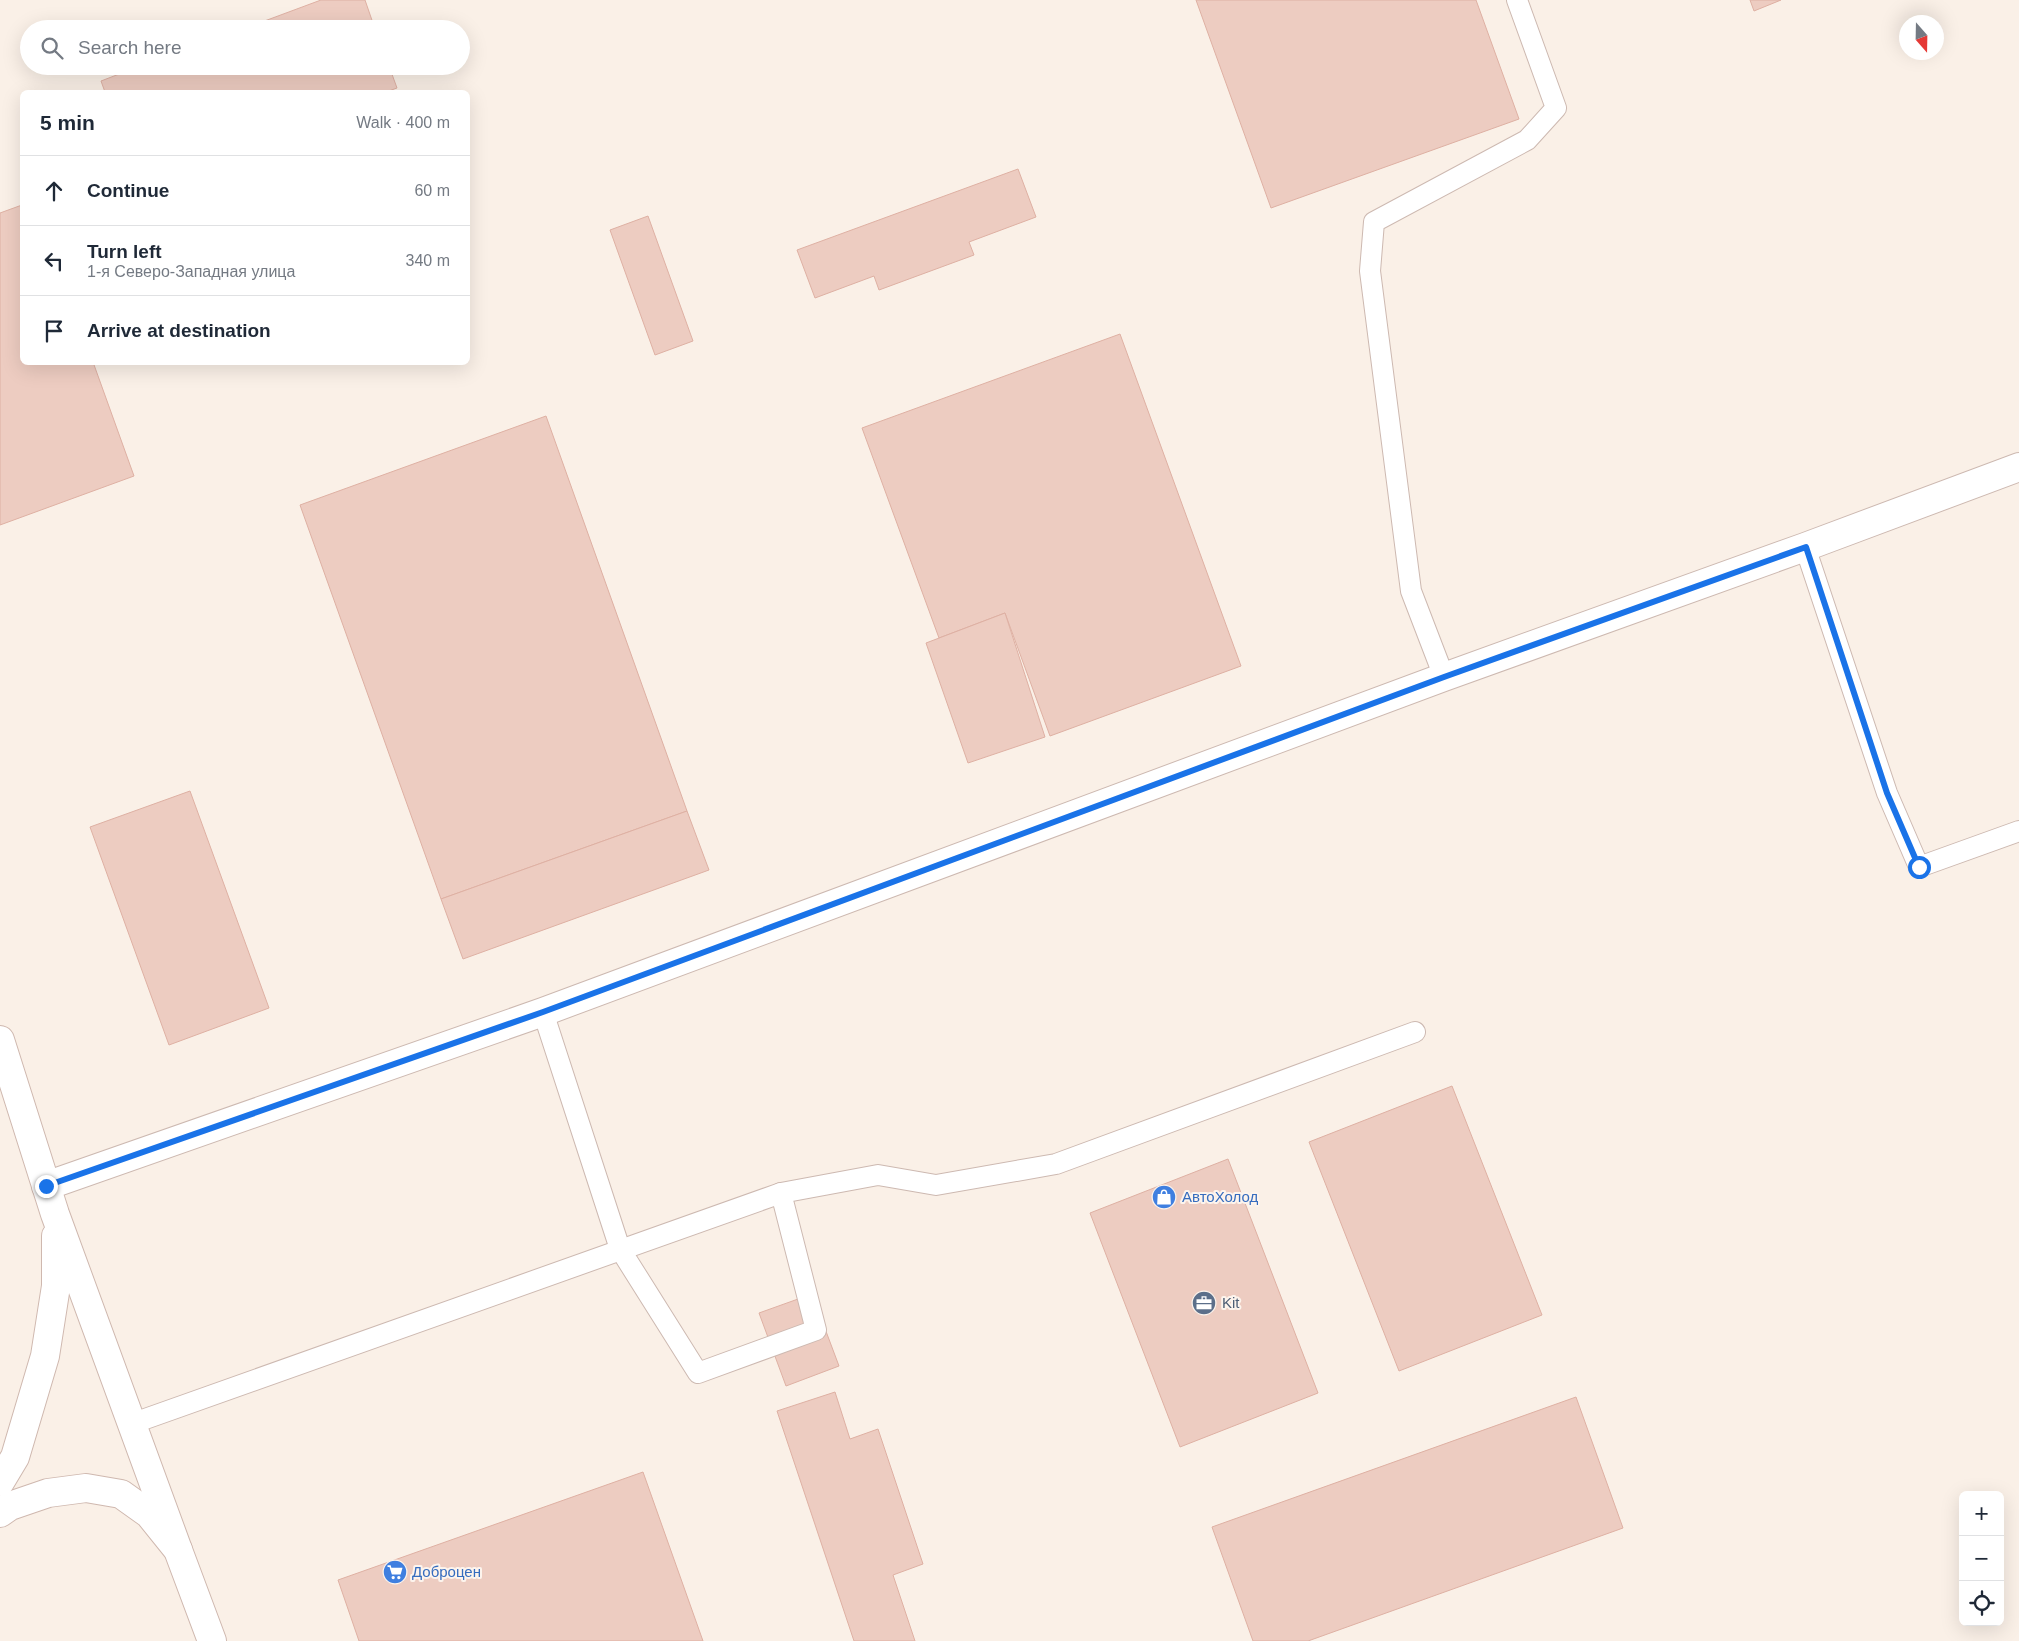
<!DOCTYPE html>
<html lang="en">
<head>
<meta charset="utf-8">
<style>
  body { margin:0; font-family:Helvetica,sans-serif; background:#f6f6f7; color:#1f2937 }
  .controls { position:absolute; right:15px; bottom:15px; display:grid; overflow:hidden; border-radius:8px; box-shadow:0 5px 20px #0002 }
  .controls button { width:45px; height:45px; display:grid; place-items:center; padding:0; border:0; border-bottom:1px solid #e0e1e3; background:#fff; color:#1f2937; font:25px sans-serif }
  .compass { position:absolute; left:1899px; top:15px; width:45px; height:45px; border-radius:50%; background:#fff; box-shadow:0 5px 20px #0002; rotate:160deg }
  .stop { position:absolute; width:15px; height:15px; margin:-11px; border:4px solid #1a73e8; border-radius:50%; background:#fff }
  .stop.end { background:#1a73e8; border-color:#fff; box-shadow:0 1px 5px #0008 }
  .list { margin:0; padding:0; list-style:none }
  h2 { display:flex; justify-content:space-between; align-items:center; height:65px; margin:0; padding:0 20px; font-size:21px }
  h2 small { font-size:16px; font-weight:400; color:#747a83 }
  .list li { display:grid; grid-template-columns:32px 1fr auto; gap:15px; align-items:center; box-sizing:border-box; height:70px; padding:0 20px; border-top:1px solid #e0e1e3 }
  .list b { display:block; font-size:19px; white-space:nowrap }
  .list p { margin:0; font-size:16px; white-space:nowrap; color:#747a83 }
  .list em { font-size:16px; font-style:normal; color:#747a83 }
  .icon { flex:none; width:28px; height:28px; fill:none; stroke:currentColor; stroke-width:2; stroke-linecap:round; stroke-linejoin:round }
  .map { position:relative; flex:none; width:2019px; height:1641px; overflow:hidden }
  .search { position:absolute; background:#fff; box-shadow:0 5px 20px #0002; left:20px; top:20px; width:450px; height:55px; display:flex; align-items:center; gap:12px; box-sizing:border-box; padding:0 18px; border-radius:28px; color:#747a83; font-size:19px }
  .panel { position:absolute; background:#fff; box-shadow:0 5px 20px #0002; left:20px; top:90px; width:450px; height:275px; border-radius:8px }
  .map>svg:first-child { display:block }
</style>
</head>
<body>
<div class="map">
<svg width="2019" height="1641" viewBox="0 0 2019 1641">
  <rect width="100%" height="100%" fill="#faf0e7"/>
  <!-- building -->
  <g fill="#edccc1" stroke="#deb0a3">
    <polygon points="321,0 365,0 375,29 243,29"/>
    <polygon points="1196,0 1476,0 1519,119 1271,208"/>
    <polygon points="1750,0 1781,0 1754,11"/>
    <polygon points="140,66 389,66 397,88 386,92 105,92 101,81"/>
    <polygon points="1018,169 1036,217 969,242 974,255 879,290 874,276 815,298 797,250"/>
    <polygon points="22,205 22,362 93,362 134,476 0,525 0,213"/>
    <polygon points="648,216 693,341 655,355 610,230"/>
    <polygon points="1120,334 1241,666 1050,736 1005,613 939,638 862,428"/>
    <polygon points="546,416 687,811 441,899 300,505"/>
    <polygon points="1005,613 1045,737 968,763 926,643"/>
    <polygon points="190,791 269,1008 169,1045 90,827"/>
    <polygon points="687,811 709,870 463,959 441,899"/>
    <polygon points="1452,1086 1542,1315 1399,1371 1309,1142"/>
    <polygon points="1228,1159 1318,1393 1180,1447 1090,1213"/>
    <polygon points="812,1294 839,1366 786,1386 759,1313"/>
    <polygon points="835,1392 850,1439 878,1429 923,1564 893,1575 915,1641 854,1641 777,1411"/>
    <polygon points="1576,1397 1623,1528 1308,1641 1253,1641 1212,1527"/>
    <polygon points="643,1472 703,1641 359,1641 338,1580"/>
  </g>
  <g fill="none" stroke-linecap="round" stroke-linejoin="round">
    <!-- service casing -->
    <g stroke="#cdb9b1" stroke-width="22">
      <g id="service">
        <polyline points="1805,547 1887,793 1919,867 2019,831"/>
        <polyline points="1444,677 1411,591 1370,271 1374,222 1527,140 1556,108 1517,0"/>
        <polyline points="543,1012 620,1249 698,1373 816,1330 781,1193"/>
        <polyline points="131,1424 781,1193 878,1175 936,1185 1056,1164 1415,1032"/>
      </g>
    </g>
    <!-- minor casing -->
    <g stroke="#cdb9b1" stroke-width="30">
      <polyline id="minor" points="46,1186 543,1012 1444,677 1805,547 2019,467"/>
    </g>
    <!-- secondary casing -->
    <g stroke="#cfb8af" stroke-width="30">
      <g id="secondary">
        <polyline points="0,1040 55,1214 178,1550"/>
        <polyline points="0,1482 15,1457 45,1356 56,1286 56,1236"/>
        <polyline points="0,1513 10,1506 48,1493 86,1488 121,1494 149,1514 178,1550 212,1641"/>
      </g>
    </g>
    <!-- service -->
    <use href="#service" stroke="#fff" stroke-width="20"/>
    <!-- minor -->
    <use href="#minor" stroke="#fff" stroke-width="28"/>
    <!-- secondary -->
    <use href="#secondary" stroke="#fff" stroke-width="28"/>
  </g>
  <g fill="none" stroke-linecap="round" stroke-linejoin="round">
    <!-- route -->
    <polyline stroke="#1a73e8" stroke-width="6" points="46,1186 543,1012 1444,677 1806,547 1887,793 1919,867"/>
  </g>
  <!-- icons -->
  <defs>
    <g id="shop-disc" transform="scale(1.25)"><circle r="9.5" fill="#3f7fe0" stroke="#fdf4ed"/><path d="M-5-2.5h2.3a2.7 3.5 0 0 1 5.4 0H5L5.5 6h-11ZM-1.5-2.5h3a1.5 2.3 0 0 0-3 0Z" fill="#fff"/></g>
    <g id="office-disc" transform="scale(1.25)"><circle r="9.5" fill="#5c6f8a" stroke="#fdf4ed"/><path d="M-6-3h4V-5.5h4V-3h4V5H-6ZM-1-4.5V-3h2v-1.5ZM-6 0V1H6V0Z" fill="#fff"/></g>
    <g id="supermarket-disc" transform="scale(1.25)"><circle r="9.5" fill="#3f7fe0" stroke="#fdf4ed"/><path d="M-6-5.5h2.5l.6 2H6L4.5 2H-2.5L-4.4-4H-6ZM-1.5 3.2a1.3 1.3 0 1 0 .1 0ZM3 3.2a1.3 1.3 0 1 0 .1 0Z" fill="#fff"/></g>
  </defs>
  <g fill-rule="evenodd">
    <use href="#shop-disc" x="1164" y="1197"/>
    <use href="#office-disc" x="1204" y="1303"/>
    <use href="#supermarket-disc" x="395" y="1572"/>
  </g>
  <g text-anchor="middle" stroke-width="4" stroke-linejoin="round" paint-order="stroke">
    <!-- shop labels -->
    <g font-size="15" fill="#366cbe" stroke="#fdf4ed" text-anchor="start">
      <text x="1182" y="1202">АвтоХолод</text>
      <text x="412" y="1577">Доброцен</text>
    </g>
    <!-- service labels -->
    <g font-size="15" fill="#4e5e75" stroke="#fdf4ed" text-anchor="start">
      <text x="1222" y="1308">Kit</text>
    </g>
  </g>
</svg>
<div class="controls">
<button>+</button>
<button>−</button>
<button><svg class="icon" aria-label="locate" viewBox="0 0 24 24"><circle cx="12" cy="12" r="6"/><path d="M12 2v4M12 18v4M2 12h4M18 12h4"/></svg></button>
</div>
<svg class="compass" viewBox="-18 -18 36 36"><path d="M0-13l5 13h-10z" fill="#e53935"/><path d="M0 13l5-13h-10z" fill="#747a83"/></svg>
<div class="stop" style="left:1919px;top:867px"></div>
<div class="stop end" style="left:46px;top:1186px"></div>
<div class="search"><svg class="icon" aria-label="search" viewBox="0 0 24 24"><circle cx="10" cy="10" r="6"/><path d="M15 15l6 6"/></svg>Search here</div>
<section class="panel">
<h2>5 min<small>Walk · 400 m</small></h2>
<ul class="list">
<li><svg class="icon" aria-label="ahead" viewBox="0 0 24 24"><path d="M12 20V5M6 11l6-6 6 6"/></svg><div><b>Continue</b></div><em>60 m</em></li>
<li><svg class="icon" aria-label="left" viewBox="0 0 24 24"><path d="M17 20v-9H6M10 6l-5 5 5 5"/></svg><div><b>Turn left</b><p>1-я Северо-Западная улица</p></div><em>340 m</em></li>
<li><svg class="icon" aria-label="arrive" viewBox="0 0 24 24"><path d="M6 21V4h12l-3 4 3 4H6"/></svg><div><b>Arrive at destination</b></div></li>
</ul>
</section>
</div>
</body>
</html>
